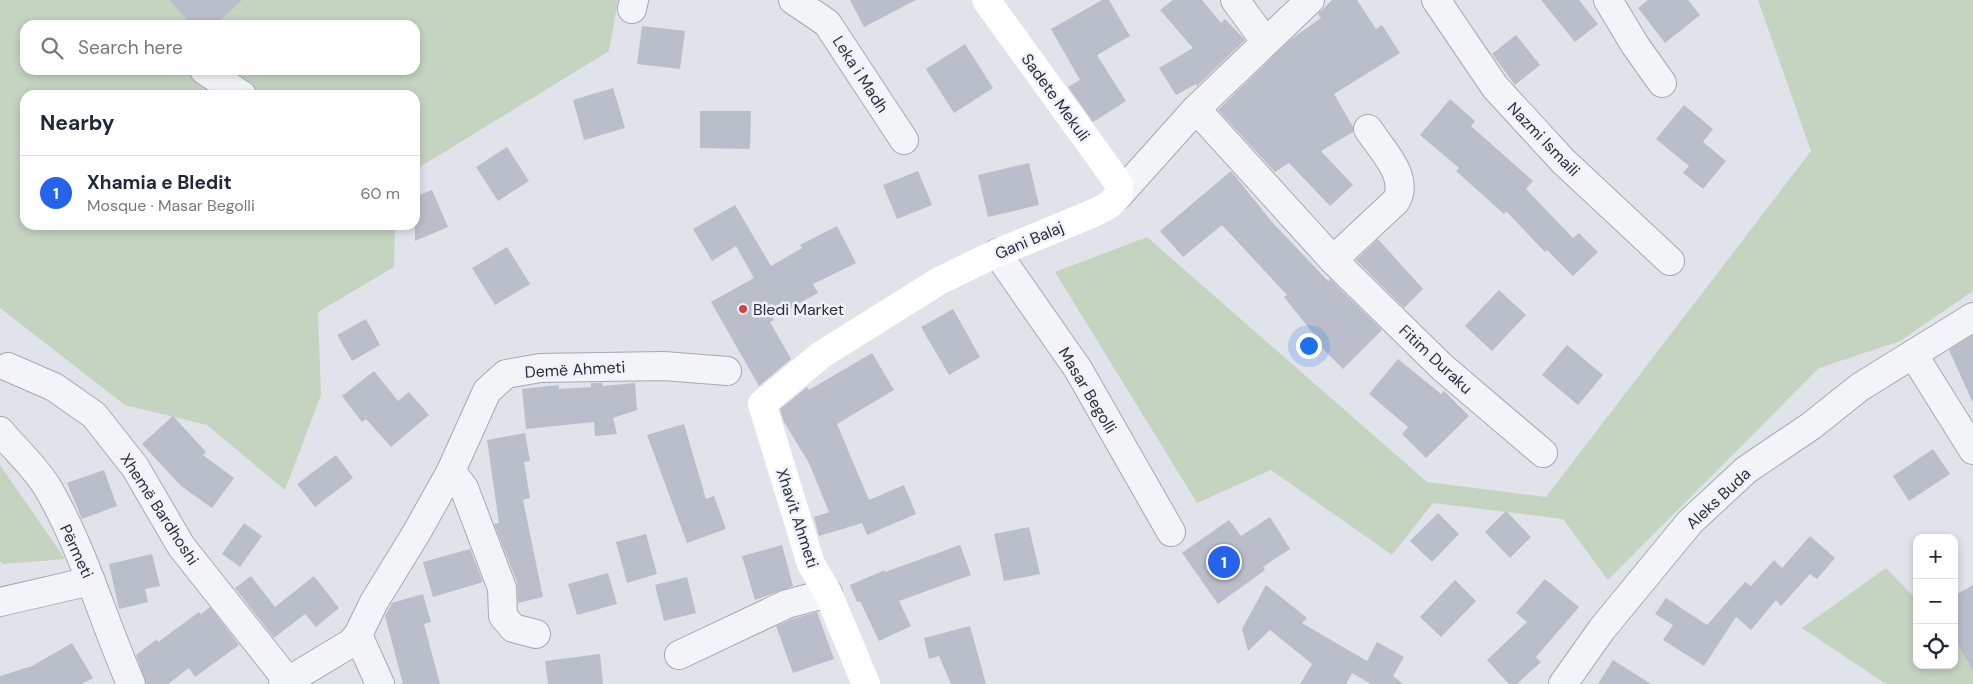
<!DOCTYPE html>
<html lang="en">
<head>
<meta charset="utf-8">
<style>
  body { margin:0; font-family:"DM Sans",sans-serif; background:#f2f2f3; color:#1f2937 }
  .controls { position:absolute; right:15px; bottom:15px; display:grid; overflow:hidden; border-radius:10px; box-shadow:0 2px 8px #0003 }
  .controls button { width:45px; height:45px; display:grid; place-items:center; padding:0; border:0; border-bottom:1px solid #e0e1e3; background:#fff; color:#1f2937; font:25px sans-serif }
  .you { position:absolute; left:1308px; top:345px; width:18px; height:18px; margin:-12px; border:4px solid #fff; border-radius:50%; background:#1a73e8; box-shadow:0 0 0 8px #1a73e833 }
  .badge { display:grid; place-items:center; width:32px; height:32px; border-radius:50%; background:#2563eb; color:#fff; font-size:16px; font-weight:700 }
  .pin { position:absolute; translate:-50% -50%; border:2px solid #fff; box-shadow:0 1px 5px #0006 }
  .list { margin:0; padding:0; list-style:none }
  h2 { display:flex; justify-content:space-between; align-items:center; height:65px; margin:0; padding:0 20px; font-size:21px }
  h2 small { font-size:16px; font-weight:400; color:#747a83 }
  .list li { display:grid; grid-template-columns:32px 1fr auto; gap:15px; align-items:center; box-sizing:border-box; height:75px; padding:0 20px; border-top:1px solid #e0e1e3 }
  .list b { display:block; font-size:19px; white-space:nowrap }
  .list p { margin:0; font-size:16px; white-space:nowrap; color:#747a83 }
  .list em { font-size:16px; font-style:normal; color:#747a83 }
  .icon { flex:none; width:28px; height:28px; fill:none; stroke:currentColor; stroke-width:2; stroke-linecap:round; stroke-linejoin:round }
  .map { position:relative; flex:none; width:1973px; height:684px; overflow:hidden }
  .search { position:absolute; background:#fff; box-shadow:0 2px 8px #0003; left:20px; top:20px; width:400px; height:55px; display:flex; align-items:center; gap:12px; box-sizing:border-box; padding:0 18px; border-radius:15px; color:#747a83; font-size:19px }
  .panel { position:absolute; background:#fff; box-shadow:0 2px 8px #0003; left:20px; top:90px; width:400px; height:140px; border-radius:15px }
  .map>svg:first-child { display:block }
</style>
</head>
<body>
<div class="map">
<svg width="1973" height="684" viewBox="0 0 1973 684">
  <rect width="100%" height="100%" fill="#e0e3ea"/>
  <!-- green -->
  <g fill="#c4d4c1" fill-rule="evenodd">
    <path d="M0 0H618L609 51 415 170V95H25V225H395L394 267 318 312 321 395 285 490 207 425 125 405 0 308ZM25 25H415V70H25Z"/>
    <polygon points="1758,0 1973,0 1973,291 1900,341 1819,368 1608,580 1563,519 1433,503 1392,555 1271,470 1197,503 1055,272 1147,237 1427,482 1546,497 1811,151"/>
    <polygon points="0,465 65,559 3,564 0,561"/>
    <polygon points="1886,568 1917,600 1917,665 1954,665 1954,640 1973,660 1973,684 1886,684 1802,628"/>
  </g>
  <!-- building -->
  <g fill="#babeca">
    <polygon points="169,0 242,0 215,25 192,25"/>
    <polygon points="850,0 916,0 864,27"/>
    <polygon points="1102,0 1109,0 1130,36 1097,55 1126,101 1093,122 1068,87 1080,80 1051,29"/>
    <polygon points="1173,0 1202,0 1221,23 1225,19 1245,40 1197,86 1196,84 1176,95 1159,68 1193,48 1160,10"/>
    <polygon points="1332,0 1357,0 1376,29 1382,25 1400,53 1334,94 1353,127 1353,132 1321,151 1353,185 1330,206 1289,163 1275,172 1218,110 1290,40 1321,18 1318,14"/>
    <polygon points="1541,0 1579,0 1598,24 1575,42"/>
    <polygon points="1648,0 1688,0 1700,15 1665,43 1638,8"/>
    <polygon points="642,26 685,31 680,69 637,64"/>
    <polygon points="1516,35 1540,65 1515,85 1492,54"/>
    <polygon points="965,44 993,88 954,113 926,69"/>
    <polygon points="613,88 625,128 584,140 573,100"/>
    <polygon points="1450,99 1475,121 1471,126 1533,181 1526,189 1573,238 1579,233 1598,252 1573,276 1547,250 1545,252 1506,211 1504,214 1456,171 1459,168 1420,135"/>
    <polygon points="1684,105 1713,129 1703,142 1726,161 1703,189 1683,173 1689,166 1656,139"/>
    <polygon points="700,111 751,111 750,149 700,148"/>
    <polygon points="507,147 529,181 498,201 476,167"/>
    <polygon points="1029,163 1039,205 988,217 978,175"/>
    <polygon points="918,171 932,205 897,219 883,185"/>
    <polygon points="1231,171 1272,222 1328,281 1330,279 1382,330 1343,369 1318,344 1320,342 1284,297 1287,295 1222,225 1183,257 1160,231"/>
    <polygon points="432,190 448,227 415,241 415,197"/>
    <polygon points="735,205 771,266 802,248 800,245 837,226 856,263 813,284 818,293 772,318 774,320 770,322 791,359 759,386 711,302 754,278 736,246 712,261 693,229"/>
    <polygon points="1378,239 1423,289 1404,308 1356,260"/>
    <polygon points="507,247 530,284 495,305 472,268"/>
    <polygon points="1499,290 1526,315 1492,351 1465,326"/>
    <polygon points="953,309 980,357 949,375 921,327"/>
    <polygon points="366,319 380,345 352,361 337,335"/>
    <polygon points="1973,335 1973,403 1949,350"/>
    <polygon points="1567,345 1603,375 1578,405 1542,375"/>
    <polygon points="872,353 894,390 837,424 869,500 904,485 916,514 867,535 862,523 819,536 814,517 829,512 809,463 784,422 780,409 807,387 809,390"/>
    <polygon points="1398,359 1441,394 1444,391 1469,416 1426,458 1402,434 1408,427 1369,394"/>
    <polygon points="374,371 398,401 409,392 429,415 391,447 366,419 362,422 342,396"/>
    <polygon points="591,383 602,383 603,386 635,383 637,410 613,418 617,434 595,436 594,422 526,429 522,389 559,385 559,389 591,387"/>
    <polygon points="173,416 206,452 203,455 234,478 212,508 181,486 142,444"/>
    <polygon points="684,424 706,499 714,496 726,529 687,543 647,435"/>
    <polygon points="525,433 530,461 524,462 530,498 523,500 543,597 518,603 517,582 494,524 499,523 487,440"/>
    <polygon points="1933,449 1950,474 1909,501 1893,476"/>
    <polygon points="336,455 353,478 315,507 297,484"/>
    <polygon points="104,470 117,506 82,519 67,483"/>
    <polygon points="1506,511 1531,537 1510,558 1485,532"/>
    <polygon points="1438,513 1459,534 1432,562 1410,541"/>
    <polygon points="1270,517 1290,549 1263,567 1265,570 1218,604 1182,553 1229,520 1241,536"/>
    <polygon points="244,523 262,536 240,567 222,554"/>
    <polygon points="1029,527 1040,574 1004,581 994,534"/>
    <polygon points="646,534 657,574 627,583 616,542"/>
    <polygon points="1810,536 1835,558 1817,579 1810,574 1781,606 1776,600 1751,630 1736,617 1704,666 1663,640 1673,625 1655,614 1666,598 1707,625 1745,582 1751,586 1774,560 1782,568"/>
    <polygon points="782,545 793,586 755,600 742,556"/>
    <polygon points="960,545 971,575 899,601 911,626 879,641 860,601 857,602 850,585 885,570 885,572"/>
    <polygon points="470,549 483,582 433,597 423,562"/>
    <polygon points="152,554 160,586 145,589 148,602 119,609 109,564"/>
    <polygon points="608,573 617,604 577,615 568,584"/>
    <polygon points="251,576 275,607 314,576 339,608 316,627 305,614 274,638 235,588"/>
    <polygon points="687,577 696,613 664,621 655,585"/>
    <polygon points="1545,579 1579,607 1536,657 1541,662 1517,684 1509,684 1487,660 1527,622 1516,613"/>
    <polygon points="1455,580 1476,601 1441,637 1420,617"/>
    <polygon points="1266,585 1307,618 1302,623 1367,661 1377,642 1404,657 1393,676 1403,684 1371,684 1352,673 1346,684 1300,684 1312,664 1270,630 1248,651 1242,629"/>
    <polygon points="1973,585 1973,671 1954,637 1954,596"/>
    <polygon points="423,594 431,622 424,624 440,684 403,684 385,616 392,603"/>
    <polygon points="210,607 239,645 195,677 189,668 168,684 146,684 136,655 157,639 158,642 199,612 201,614"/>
    <polygon points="817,612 834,659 793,673 776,626 792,619"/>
    <polygon points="970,626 986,684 951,684 939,656 929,659 924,638"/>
    <polygon points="72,643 93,678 82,684 0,684 0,676 32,666"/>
    <polygon points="600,654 603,684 548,684 545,661"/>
    <polygon points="1613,660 1651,684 1598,684"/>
  </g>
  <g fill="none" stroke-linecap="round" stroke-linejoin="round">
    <!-- street casing -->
    <g stroke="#a5a9b5" stroke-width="30">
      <g id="street">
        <polyline points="793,0 827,23 904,140"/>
        <polyline points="1235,0 1265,41"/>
        <polyline points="1436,0 1495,87 1563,161 1670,261"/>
        <polyline points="1608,0 1635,45 1662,83"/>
        <polyline points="632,9 634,0"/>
        <polyline points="204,70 242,95"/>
        <polyline points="1196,109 1333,260 1442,367 1543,453"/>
        <polyline points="1118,196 1196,109 1310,0"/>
        <polyline points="997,253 1078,369 1171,532"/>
        <path d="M1333 260 1396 201C1410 177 1381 149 1368 129"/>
        <polyline points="1913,354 1973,450"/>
        <polyline points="8,367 54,387 94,415 135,467 181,546 288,681"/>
        <path d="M0 431C15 449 38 470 49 490 84 551 103 620 131 684"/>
        <polyline points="451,471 464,488 502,588 503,616 513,628 536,634"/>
        <polyline points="0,602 91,581"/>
        <polyline points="358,635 380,684"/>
        <polyline points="679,655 787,604 828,593"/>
        <polyline points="283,684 351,643 358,635 374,602 417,532 451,471 487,391 506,374 540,368 664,366 727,371"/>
        <polyline points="1563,684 1602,629 1690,522 1746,470 1811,426 1860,387 1973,317"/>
      </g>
    </g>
    <!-- street -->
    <use href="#street" stroke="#f3f4f8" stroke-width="28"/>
    <!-- secondary -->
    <polyline stroke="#fff" stroke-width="28" points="866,684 828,593 811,564 762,404 821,355 939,281 997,253 1096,212 1109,205 1118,196 1119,185 1112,174 986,0"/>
  </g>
  <!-- markers -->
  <circle fill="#d63f44" stroke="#f0f2f7" stroke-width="2" cx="743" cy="309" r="5"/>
  <g text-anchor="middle" stroke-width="5" stroke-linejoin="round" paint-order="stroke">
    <!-- street labels -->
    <g font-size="16" fill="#282e43" stroke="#f0f2f7">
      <text transform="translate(861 74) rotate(57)" y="6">Leka i Madh</text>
      <text transform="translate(1056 97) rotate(54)" y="6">Sadete Mekuli</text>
      <text transform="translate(1544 139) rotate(46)" y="6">Nazmi Ismaili</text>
      <text transform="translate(1029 240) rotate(-23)" y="6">Gani Balaj</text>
      <text transform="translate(1436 359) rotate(43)" y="6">Fitim Duraku</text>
      <text transform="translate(575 369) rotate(-3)" y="6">Demë Ahmeti</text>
      <text transform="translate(1088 390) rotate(59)" y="6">Masar Begolli</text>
      <text transform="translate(1718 498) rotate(-43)" y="6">Aleks Buda</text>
      <text transform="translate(160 509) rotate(57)" y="6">Xhemë Bardhoshi</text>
      <text transform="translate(798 518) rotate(72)" y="6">Xhavit Ahmeti</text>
      <text transform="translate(77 551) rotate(65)" y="6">Përmeti</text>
    </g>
    <!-- poi labels -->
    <g font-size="16" fill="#282e43" stroke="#f0f2f7" text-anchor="start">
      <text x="753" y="315">Bledi Market</text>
    </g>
  </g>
</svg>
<div class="controls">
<button>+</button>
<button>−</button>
<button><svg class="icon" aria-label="locate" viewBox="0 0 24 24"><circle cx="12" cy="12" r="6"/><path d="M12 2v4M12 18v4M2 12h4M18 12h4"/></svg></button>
</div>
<div class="you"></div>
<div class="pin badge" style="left:1224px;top:562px">1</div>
<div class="search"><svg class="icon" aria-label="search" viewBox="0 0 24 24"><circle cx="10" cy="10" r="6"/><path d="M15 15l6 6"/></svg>Search here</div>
<section class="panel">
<h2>Nearby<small></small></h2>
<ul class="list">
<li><span class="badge">1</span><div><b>Xhamia e Bledit</b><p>Mosque · Masar Begolli</p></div><em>60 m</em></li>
</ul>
</section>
</div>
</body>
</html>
